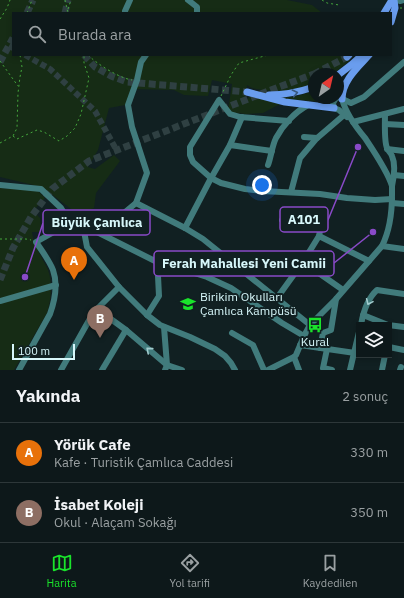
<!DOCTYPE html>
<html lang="tr">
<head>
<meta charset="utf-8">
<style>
  body { margin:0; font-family:"IBM Plex Sans",sans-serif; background:#1b2527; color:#f1f3f6 }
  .controls { position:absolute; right:12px; bottom:12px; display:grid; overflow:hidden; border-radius:0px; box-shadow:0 2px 6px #0003 }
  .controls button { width:36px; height:36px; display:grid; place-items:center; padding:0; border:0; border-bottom:1px solid #2d3739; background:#0d181a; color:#f1f3f6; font:20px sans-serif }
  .compass { position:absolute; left:308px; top:68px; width:36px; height:36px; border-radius:50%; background:#0d181a; box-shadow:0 2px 6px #0003; rotate:34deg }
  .scale { position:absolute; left:12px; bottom:10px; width:63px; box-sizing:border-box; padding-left:4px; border:2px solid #d7f7fa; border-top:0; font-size:11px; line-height:14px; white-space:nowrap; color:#d7f7fa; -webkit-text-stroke:3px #112022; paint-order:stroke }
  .you { position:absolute; left:262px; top:185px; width:14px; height:14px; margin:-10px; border:3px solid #fff; border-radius:50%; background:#1a73e8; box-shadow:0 0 0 6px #1a73e833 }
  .badge { display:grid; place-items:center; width:26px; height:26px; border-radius:50%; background:#1ae32b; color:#fff; font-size:13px; font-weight:700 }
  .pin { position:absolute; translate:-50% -33px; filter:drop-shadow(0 1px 2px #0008) }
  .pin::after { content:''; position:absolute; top:21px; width:14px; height:12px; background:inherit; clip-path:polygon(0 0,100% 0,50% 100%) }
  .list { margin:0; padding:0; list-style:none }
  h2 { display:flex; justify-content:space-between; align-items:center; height:52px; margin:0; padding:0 16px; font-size:17px }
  h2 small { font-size:13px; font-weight:400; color:#9aa0a2 }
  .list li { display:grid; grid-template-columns:26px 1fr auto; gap:12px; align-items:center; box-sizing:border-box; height:60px; padding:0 16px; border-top:1px solid #2d3739 }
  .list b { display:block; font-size:15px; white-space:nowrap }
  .list p { margin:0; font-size:13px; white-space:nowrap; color:#9aa0a2 }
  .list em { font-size:13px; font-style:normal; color:#9aa0a2 }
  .icon { flex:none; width:22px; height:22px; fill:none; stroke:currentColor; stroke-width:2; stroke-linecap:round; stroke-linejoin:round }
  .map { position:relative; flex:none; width:404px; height:370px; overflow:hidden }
  .search { position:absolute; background:#0d181a; box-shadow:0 2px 6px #0003; left:12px; right:12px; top:12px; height:44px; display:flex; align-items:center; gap:10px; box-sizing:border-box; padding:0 14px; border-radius:0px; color:#9aa0a2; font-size:15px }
  .sheet { height:172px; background:#0d181a }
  nav { display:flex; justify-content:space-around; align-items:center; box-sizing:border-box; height:56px; border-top:1px solid #2d3739; background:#0d181a; font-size:11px; color:#9aa0a2 }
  nav a { display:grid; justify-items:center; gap:2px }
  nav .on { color:#1ae32b }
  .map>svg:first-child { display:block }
</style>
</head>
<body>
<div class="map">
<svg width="404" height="370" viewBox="0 0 404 370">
  <rect width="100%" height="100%" fill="#112022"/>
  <!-- green -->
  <g fill="#162c15">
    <path d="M0 0H287L312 5 322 13H13V55H344L349 61 333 74H314V83C297 90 280 93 262 90 256 89 252 89 247 85L244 103 249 97 282 103 263 113 246 114 230 112 228 110 232 84 212 80 208 96 184 95 174 90 132 89 125 105 109 108 98 150 88 167 95 169 114 155 120 161 96 193 94 208 79 215 42 187 0 177Z"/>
    <polygon points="314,91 314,98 337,98 335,103 278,98 294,97"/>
    <path d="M0 188 38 191 45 198 33 211 40 218 41 232H32C34 247 42 257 48 270 53 283 51 300 47 313L14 370H0Z"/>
  </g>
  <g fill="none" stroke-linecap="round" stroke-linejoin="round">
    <!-- minor-tunnel -->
    <g stroke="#2f4042" stroke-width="6" stroke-dasharray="6 3" stroke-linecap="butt">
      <polyline points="9,46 13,48"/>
      <polyline points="25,55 50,69 95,111 117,151"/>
    </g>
    <!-- major-tunnel -->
    <g stroke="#2f4042" stroke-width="7" stroke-dasharray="7 3.5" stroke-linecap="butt">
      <polyline points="27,13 33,0"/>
      <polyline points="65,13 68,0"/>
      <polyline points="84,55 95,67 111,76 127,82 247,92"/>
      <polyline points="0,62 13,38"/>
      <polyline points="314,74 347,57"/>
      <polyline points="0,280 13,248 31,217 52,189 89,161 271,90 314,74"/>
    </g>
    <!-- path -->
    <g stroke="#45a83d" stroke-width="1" stroke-dasharray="2 3" stroke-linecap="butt">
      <polyline points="65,0 68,13"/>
      <polyline points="322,0 327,3 339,5"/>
      <polyline points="400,8 404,8"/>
      <polyline points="68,9 71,0"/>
      <polyline points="27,13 32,0"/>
      <polyline points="0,19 7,8 10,0"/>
      <path d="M88 55C97 64 119 78 132 80"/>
      <polyline points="0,61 18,86"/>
      <polyline points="221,96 231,75 239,63 268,55"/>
      <polyline points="13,136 17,139 37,130 44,132 59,141 67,136 75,128 81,114 89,78 84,63 84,55"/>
      <polyline points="0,143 13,136 17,128 18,93 20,77 22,67 20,55"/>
      <polyline points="0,239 26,239 31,240"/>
    </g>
    <!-- minor -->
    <g stroke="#417b7c" stroke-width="6">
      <polyline points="188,0 197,7 197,13"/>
      <polyline points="398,0 400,1 404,0"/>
      <polyline points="125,13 125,11 130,0"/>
      <polyline points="338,97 351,103 364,97 404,62"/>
      <polyline points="336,98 333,103 334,108 339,110 347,117"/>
      <path d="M385 114C385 122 384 141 387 148 388 151 391 153 392 156 396 165 394 177 392 186"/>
      <polyline points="289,121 240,117 230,114 219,100 190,147 190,155 193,162 211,178 221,183 245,189 262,191 320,194 347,198 375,200 392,199"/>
      <polyline points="353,122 404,109"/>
      <polyline points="385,124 404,125"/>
      <polyline points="304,137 317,138"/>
      <polyline points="230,145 272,151"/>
      <polyline points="387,149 404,151"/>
      <path d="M268 165C271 157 272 146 276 138 283 125 295 112 308 105"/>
      <polyline points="394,175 404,176"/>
      <path d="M0 185 41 189 61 208 70 223 36 242C42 251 49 260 53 270 58 284 55 300 50 314L19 370"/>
      <polyline points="291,192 300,158 316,139 344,115"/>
      <polyline points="136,203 185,228 203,239 310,325"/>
      <polyline points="392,203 404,204"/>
      <polyline points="282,220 317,227 320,231 319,236"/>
      <polyline points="70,223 87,227 102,225 118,218 136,203 147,173 132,127 128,105 137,80 141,62 146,55"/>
      <polyline points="83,226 87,247 119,287 147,315 160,325 190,337 215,349 225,356 231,363 235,370"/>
      <polyline points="87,227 163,265 188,271 207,277 231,288 282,323 304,336"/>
      <polyline points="185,228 210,180 230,145 242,117"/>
      <polyline points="382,246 404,249"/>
      <polyline points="343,290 303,262 319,236 369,261"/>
      <polyline points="277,298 303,262"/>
      <polyline points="0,301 56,285"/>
      <polyline points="97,309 126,330 167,365 182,370"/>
      <polyline points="147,315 159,296 158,276 163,265"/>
      <polyline points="363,315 388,325 404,327"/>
      <path d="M361 325C363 313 367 299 377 290L404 294"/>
      <polyline points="164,327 167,365 165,370"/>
      <polyline points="232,333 253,345 264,370"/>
      <polyline points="300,345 355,353"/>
      <polyline points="389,347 404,350"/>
      <polyline points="320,348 323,333 331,330 336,299"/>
      <polyline points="327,349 323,368 332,370"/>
      <polyline points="294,357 299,370"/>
      <polyline points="61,370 92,315 97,309 119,287"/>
      <polyline points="102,370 126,330"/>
      <path d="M268 370 294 357 296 355 304 336 310 325 336 299 382 246C390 230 392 213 392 195 392 192 392 189 392 186 388 172 373 150 365 138 355 126 346 114 342 99"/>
      <polyline points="350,370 359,332"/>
      <polyline points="382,370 385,355"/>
      <polyline points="400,370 401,367"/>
    </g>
    <!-- major -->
    <g stroke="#6a9dee" stroke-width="7">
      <polyline points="384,13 392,0"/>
      <polyline points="391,22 395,8 394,0"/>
      <polyline points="347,57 349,55"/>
      <polyline points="338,75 351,65 362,55"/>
      <polyline points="247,92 285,102 334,108"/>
      <path d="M269 95C285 95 299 92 314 87"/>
      <path d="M342 99C342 81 358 67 369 55"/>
    </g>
  </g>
  <!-- one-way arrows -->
  <defs><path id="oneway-chevron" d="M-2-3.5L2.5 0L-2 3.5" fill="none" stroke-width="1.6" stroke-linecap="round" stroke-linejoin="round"/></defs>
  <use stroke="#39587e" href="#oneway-chevron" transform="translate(295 93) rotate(-12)"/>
  <g stroke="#a2ccce">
    <use href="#oneway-chevron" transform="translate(369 302) rotate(114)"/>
    <use href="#oneway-chevron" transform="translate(149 350) rotate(-139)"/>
  </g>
  <!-- icons -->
  <defs>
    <g id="school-bare" transform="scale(1.2)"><path d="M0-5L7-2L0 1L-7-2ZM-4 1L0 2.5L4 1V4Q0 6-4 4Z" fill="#1ae32b" stroke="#112022" stroke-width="2.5" paint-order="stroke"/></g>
    <g id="bus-bare" transform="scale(1.2)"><path d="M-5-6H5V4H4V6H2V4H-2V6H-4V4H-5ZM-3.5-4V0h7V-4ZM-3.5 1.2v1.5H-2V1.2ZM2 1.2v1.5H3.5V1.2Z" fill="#1ae32b" stroke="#112022" stroke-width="2.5" paint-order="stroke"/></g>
  </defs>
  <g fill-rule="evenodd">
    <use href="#school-bare" x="188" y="304"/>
    <use href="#bus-bare" x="315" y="325"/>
  </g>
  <g text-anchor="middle" stroke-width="4" stroke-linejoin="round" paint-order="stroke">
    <!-- poi labels -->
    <g font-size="12" fill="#d7f7fa" stroke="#112022" text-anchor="start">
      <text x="200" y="301">Birikim Okulları<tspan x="200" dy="14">Çamlıca Kampüsü</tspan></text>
      <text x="315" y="346" text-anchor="middle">Kural</text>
    </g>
  </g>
  <!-- callouts -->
  <path fill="none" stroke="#894ac8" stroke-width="1.5" d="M358 147L328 220M25 277L43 223M373 232L334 263"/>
  <g fill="#894ac8" stroke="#112022" stroke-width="1.5">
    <circle cx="358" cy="147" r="4"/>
    <circle cx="25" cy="277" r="4"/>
    <circle cx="373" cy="232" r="4"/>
  </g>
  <g fill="#112022" stroke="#894ac8" stroke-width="1.5">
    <rect x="280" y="207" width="48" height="25" rx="4"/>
    <rect x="43" y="210" width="107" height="25" rx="4"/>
    <rect x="154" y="251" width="180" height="25" rx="4"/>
  </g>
  <g font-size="13" text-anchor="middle" font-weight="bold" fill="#d7f7fa">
    <text x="304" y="224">A101</text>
    <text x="97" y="227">Büyük Çamlıca</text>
    <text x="244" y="268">Ferah Mahallesi Yeni Camii</text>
  </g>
</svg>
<div class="controls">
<button><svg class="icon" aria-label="layers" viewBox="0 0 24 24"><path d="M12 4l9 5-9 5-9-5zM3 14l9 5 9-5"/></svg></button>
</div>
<svg class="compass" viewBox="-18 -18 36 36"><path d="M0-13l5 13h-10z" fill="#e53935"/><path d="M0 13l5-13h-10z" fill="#9aa0a2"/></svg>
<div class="scale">100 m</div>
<div class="you"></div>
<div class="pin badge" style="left:74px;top:280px;background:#e8710a">A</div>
<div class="pin badge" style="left:100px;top:338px;background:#8d6e63">B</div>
<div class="search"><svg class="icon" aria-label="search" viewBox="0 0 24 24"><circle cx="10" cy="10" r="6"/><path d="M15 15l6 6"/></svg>Burada ara</div>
</div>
<section class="sheet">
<h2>Yakında<small>2 sonuç</small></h2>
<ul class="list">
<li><span class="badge" style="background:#e8710a">A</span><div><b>Yörük Cafe</b><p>Kafe · Turistik Çamlıca Caddesi</p></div><em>330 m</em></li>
<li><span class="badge" style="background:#8d6e63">B</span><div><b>İsabet Koleji</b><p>Okul · Alaçam Sokağı</p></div><em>350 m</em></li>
</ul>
</section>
<nav>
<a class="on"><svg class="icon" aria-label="map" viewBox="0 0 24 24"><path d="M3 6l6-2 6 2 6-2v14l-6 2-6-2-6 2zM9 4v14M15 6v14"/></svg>Harita</a>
<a><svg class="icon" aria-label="directions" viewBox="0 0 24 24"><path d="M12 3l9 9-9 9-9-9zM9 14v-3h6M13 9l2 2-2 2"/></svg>Yol tarifi</a>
<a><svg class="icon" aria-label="saved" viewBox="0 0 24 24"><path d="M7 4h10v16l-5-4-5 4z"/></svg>Kaydedilen</a>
</nav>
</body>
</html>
